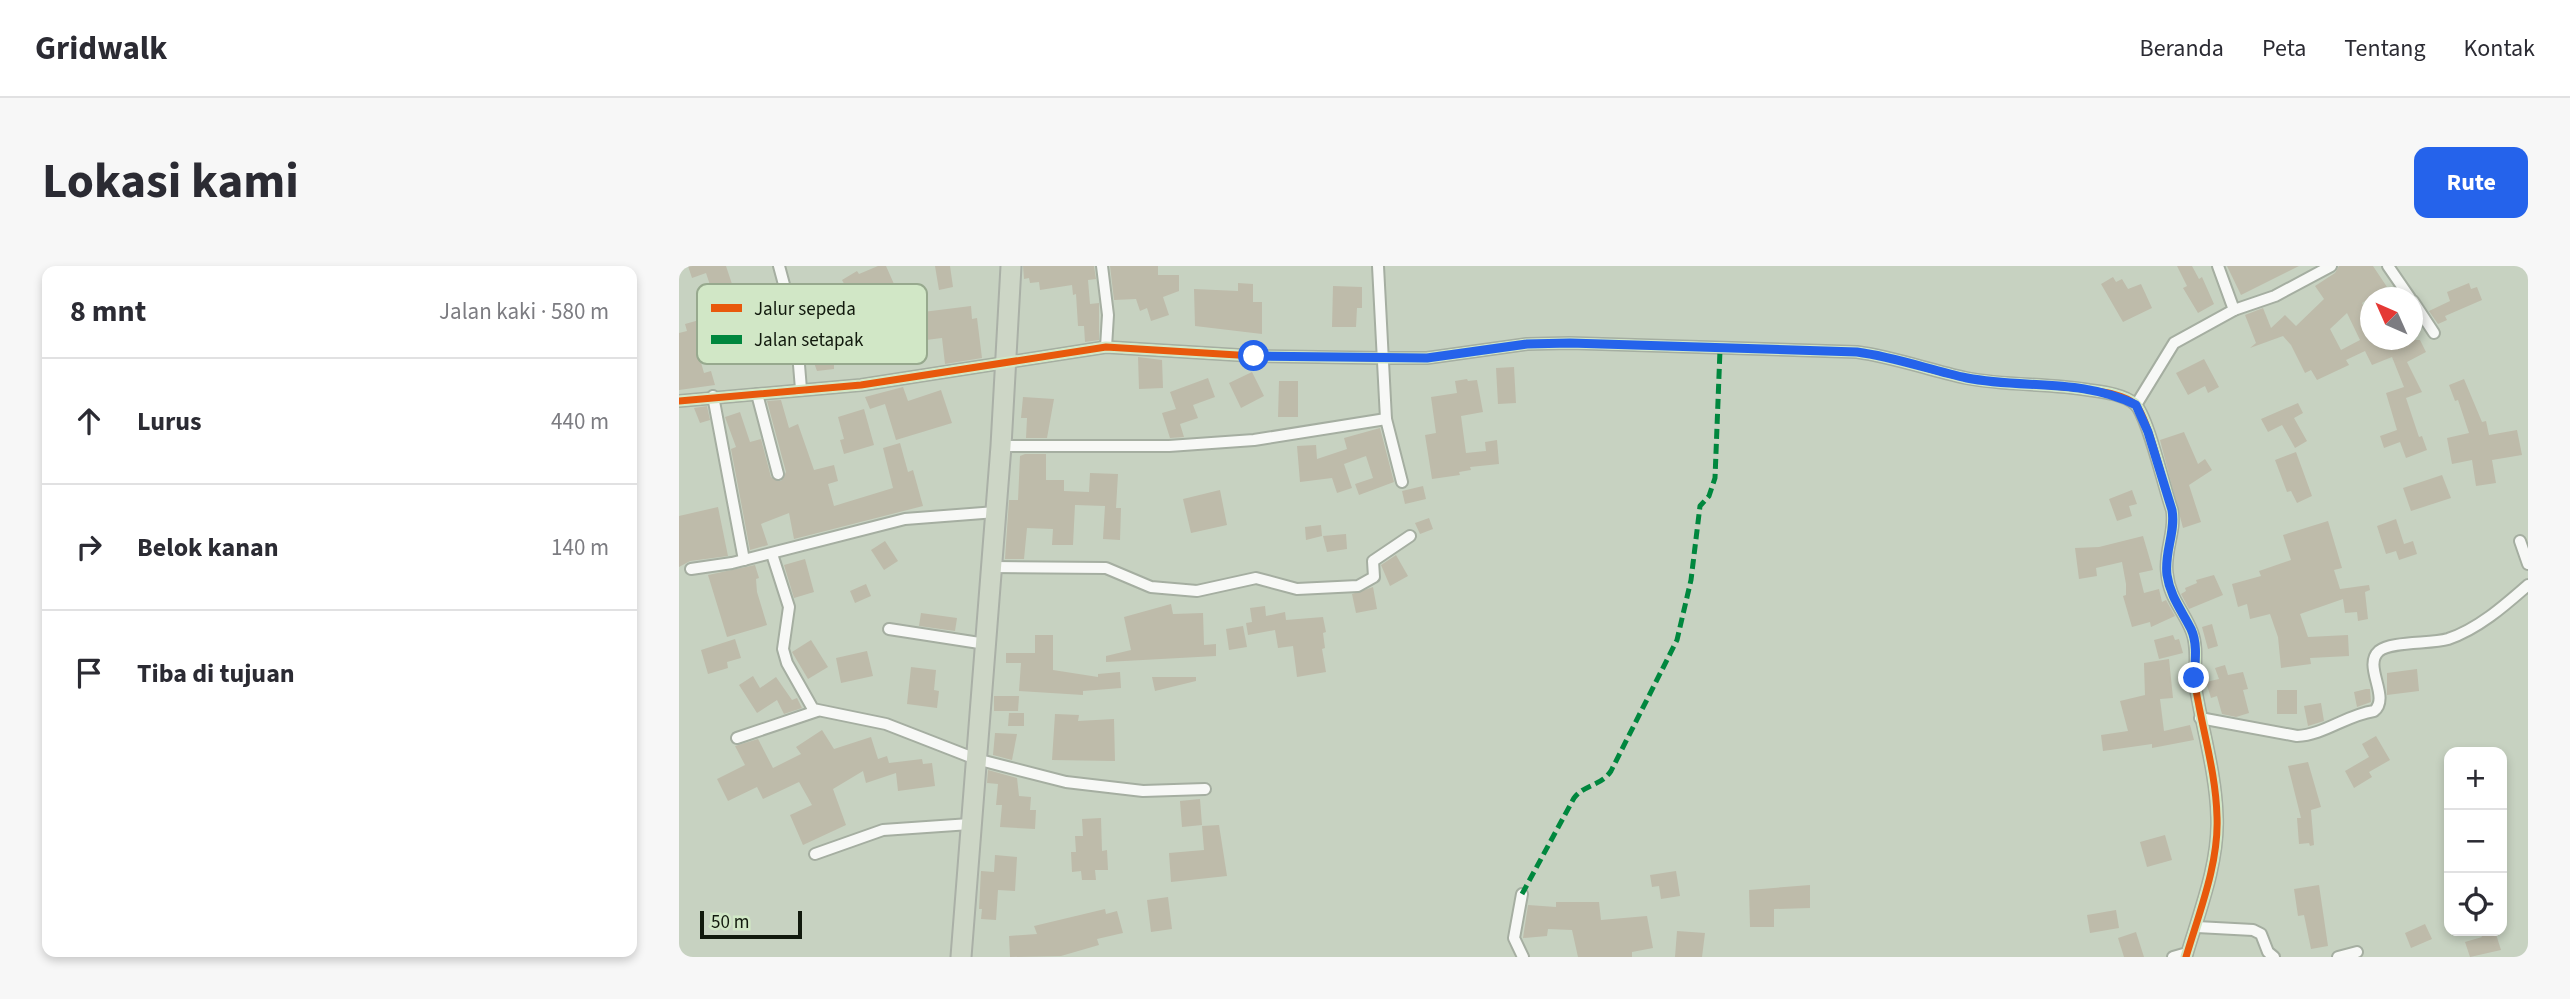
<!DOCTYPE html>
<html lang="id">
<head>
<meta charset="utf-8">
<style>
  body { margin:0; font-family:"Source Sans 3",sans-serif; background:#f7f7f7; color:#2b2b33 }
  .controls { position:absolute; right:21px; bottom:21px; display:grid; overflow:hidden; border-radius:14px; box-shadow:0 4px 10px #0003 }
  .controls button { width:63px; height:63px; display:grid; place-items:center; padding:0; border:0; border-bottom:2px solid #e1e1e2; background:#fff; color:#2b2b33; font:35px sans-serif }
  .compass { position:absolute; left:1681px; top:21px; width:63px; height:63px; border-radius:50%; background:#fff; box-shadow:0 4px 10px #0003; rotate:315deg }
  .scale { position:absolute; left:21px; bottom:18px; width:102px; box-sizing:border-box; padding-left:7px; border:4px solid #11190d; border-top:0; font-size:19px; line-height:24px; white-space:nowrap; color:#11190d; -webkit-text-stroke:5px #d1e7c6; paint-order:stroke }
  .stop { position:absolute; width:21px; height:21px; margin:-16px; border:5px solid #2563eb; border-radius:50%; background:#fff }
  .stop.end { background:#2563eb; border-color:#fff; box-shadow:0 2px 7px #0008 }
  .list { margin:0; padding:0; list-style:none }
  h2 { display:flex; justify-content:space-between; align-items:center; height:91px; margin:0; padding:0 28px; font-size:30px }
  h2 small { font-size:23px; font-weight:400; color:#7c7c81 }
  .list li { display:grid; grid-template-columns:46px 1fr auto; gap:21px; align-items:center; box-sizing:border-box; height:126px; padding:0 28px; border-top:2px solid #e1e1e2 }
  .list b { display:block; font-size:26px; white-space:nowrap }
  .list em { font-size:23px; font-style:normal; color:#7c7c81 }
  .icon { flex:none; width:38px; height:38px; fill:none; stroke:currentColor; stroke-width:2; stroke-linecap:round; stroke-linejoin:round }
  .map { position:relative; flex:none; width:1849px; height:691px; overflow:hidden; border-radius:14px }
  header { display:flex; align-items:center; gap:42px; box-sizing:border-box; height:98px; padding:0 35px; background:#fff; border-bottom:2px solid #e1e1e2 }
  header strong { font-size:33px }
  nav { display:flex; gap:38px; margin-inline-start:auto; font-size:24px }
  .intro { display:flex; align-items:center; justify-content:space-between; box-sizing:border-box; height:168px; padding:0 42px }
  h1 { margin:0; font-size:49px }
  .button { padding:18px 32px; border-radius:14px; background:#2563eb; color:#fff; font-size:24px; font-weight:700 }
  main { display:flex; gap:42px; padding:0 42px }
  aside { flex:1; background:#fff; border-radius:14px; box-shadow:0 4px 10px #0003 }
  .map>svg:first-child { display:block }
</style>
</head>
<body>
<header>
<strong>Gridwalk</strong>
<nav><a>Beranda</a><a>Peta</a><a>Tentang</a><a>Kontak</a></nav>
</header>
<div class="intro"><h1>Lokasi kami</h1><a class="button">Rute</a></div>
<main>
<aside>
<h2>8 mnt<small>Jalan kaki · 580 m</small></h2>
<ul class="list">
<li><svg class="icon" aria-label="ahead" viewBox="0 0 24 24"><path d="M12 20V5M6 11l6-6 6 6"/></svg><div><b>Lurus</b></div><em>440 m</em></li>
<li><svg class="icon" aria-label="right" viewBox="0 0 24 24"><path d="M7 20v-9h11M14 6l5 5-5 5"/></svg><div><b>Belok kanan</b></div><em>140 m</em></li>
<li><svg class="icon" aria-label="arrive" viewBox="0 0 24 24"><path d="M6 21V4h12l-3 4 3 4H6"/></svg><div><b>Tiba di tujuan</b></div></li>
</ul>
</aside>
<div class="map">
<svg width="1849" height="691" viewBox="0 0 1849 691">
  <rect width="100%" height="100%" fill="#c7d2c1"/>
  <!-- building -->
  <g fill="#bebbaa" fill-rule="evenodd">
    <polygon points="9,0 47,0 58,33 87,25 102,64 83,73 88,86 76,91 68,70 19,86 25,107 32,105 36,119 0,124 0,67 8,65 6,58 31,51 29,47 39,43 27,7 13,12"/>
    <polygon points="199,0 207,0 215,18 177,39 163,14 178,5 180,8"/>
    <polygon points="256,0 271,0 274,21 260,24"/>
    <polygon points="344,0 415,0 417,13 409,14 411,38 420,37 420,74 406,76 405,60 399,60 397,28 394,29 393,19 361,24 360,16 351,17 350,12 345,13"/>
    <polygon points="431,0 479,0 479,9 500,9 500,25 484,31 490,49 472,55 468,42 461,45 457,33 435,34"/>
    <polygon points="1498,0 1513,0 1520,13 1523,11 1535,38 1519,47 1504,22 1508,20"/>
    <polygon points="1548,0 1620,0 1562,29"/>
    <path d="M1660 0H1694L1708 21 1683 37 1691 54V74H1741L1747 86 1728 96 1743 126 1727 132 1740 171 1743 170 1748 184 1727 192 1721 176 1705 182 1701 170 1718 164 1707 127 1725 121 1713 91 1693 99 1686 85 1667 94 1670 99 1638 114 1632 104 1626 107 1612 79 1604 70 1571 82 1577 77 1566 49 1584 42 1592 62 1606 49 1617 60 1645 33 1636 20 1656 7ZM1668 47 1681 74 1662 84 1651 63Z"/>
    <polygon points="1434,11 1437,16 1443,13 1449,23 1462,18 1473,42 1444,56 1422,18"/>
    <polygon points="133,17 139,34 153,29 158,45 144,50 147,59 138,62 145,84 171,82 172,94 155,96 155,103 138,105 125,69 114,23"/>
    <polygon points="559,17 574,18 574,36 583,36 583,68 516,60 515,23 559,25"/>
    <polygon points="1790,17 1792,23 1798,21 1803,34 1766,50 1768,54 1759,58 1750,45 1771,35 1768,26"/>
    <polygon points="654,20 683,21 683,42 678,42 677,61 653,61"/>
    <polygon points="292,40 293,53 298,52 303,92 266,98 263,72 182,82 180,69 222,65 220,49"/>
    <polygon points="459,91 483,94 484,122 460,123"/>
    <polygon points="1525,93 1540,121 1529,127 1526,120 1509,129 1497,107"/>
    <polygon points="835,101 837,137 819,138 817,102"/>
    <polygon points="573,106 585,130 562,142 550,117"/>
    <polygon points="529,112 536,131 514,139 519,152 501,158 505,171 491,172 483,147 497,143 491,126"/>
    <polygon points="788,113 789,115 798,114 804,146 782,150 787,187 807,185 806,176 818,174 820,198 791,201 792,204 780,206 781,209 753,213 746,169 757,167 752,131 778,127 776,115"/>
    <polygon points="1785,113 1803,156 1807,155 1810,169 1838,164 1843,189 1813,194 1817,217 1797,220 1793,194 1773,198 1768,172 1790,167 1779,134 1776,135 1770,119"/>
    <polygon points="600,115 619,115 619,151 599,151"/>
    <polygon points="224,121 229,135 262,124 273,157 217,174 206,138 191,143 186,131"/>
    <polygon points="344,131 375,133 368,172 347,172 348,152 342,152"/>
    <polygon points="102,134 110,162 119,158 135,204 155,199 159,215 149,218 155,240 214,222 204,182 221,177 229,206 234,204 244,240 115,273 110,247 82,258 89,279 71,284 52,183 57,181 46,151 61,146 71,176 82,173 92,211 102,215 107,206 88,135"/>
    <polygon points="1619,137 1624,147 1615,152 1628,175 1616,182 1603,159 1589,166 1582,153"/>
    <polygon points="28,140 31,154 21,157 15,142"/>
    <polygon points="185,143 195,179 165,188 161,174 165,173 159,151"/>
    <polygon points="701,162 715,216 680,229 676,218 694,212 687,190 665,198 673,222 658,227 653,212 621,216 618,180 637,179 638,193 668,183 665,172"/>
    <polygon points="1505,166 1519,198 1526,193 1533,204 1510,219 1522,256 1504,262 1481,174"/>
    <polygon points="1617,186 1633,230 1618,237 1612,225 1608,226 1596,194"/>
    <polygon points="346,188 367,188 367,214 385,214 385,225 410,226 411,207 439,208 437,242 442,242 441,274 424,273 426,240 396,239 394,279 373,279 374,263 348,262 345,293 326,293 330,234 339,234 341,190"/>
    <polygon points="1763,209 1772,232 1732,245 1724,222"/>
    <polygon points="744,220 747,233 726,238 723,225"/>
    <polygon points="541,224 548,259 512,267 504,233"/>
    <polygon points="1453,224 1458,238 1450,240 1453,250 1438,255 1430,233"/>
    <polygon points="39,241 49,290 11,295 0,301 0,250"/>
    <polygon points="750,252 754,263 741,268 736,257"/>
    <polygon points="1717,253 1725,278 1734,275 1738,288 1720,294 1717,285 1707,288 1698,260"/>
    <polygon points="1649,255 1663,302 1655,304 1661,323 1690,319 1691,324 1686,326 1689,353 1679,355 1678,346 1666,347 1664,333 1621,348 1629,371 1669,369 1670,390 1631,392 1632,398 1602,402 1599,371 1591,348 1571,353 1568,338 1559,341 1553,318 1582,310 1580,305 1612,294 1604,269"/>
    <polygon points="642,259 643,270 627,274 626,261"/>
    <polygon points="667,268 668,283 648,286 644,270"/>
    <polygon points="1464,270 1474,304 1460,307 1465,327 1480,323 1483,336 1487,334 1496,350 1472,361 1471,356 1453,361 1444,330 1447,329 1447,318 1443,296 1417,302 1418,310 1400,313 1396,282 1420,281"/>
    <polygon points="206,275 219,295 205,304 192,284"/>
    <polygon points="717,289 729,310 711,320 702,299"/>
    <polygon points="126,293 135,326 115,332 105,299"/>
    <polygon points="76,299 80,312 77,313 78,326 88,359 48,371 29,309"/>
    <polygon points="1535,309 1544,329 1510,343 1502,328 1507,325 1506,322 1518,317 1517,314"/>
    <polygon points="187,318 192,330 176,337 171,325"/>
    <polygon points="694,321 698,343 677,347 673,328"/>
    <polygon points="492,338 494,348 524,347 525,379 537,378 537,390 427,396 427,390 452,384 445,351"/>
    <polygon points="586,340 587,350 606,346 607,354 644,351 647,366 644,367 646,382 643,383 647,406 618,411 614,380 599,382 596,364 569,369 567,357 573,356 571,342"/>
    <polygon points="242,347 278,352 276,365 240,360"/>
    <polygon points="1533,358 1539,380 1529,383 1523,361"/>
    <polygon points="564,360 568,381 550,384 547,363"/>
    <polygon points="356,369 374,369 374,404 419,411 419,408 441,406 442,422 404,425 404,429 340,425 342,397 327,397 327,387 356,387"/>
    <polygon points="1494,369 1496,374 1500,373 1504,387 1480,393 1475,374"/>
    <polygon points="56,373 62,392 48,396 49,402 29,408 22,384"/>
    <polygon points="132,374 149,401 129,413 113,386"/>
    <polygon points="188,385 194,410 162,417 157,392"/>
    <polygon points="1490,393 1494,432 1481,433 1485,465 1511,459 1515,474 1473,482 1473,478 1424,485 1422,469 1449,465 1441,435 1466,429 1465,397"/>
    <polygon points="1546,399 1549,409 1564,406 1569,423 1564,424 1570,447 1557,451 1543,448 1538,430 1532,432 1527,416 1540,413 1536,402"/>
    <polygon points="232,401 257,404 255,424 260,425 258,442 228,438"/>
    <polygon points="1738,403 1740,425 1708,429 1708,407"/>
    <polygon points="74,410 81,422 97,411 113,434 118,432 123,442 105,448 98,434 78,447 60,419"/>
    <polygon points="473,411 517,411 517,415 476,425"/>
    <polygon points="1687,423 1691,423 1692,436 1678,441 1675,426"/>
    <rect x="1598" y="424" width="20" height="24"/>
    <polygon points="315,430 340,430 339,445 315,445"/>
    <polygon points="1642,437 1645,455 1629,460 1625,440"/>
    <polygon points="330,447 345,447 345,460 329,460"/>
    <polygon points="376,448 400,449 399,455 435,453 436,495 373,494"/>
    <polygon points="143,464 155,483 192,471 199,493 208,490 210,497 243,493 244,498 253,497 256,520 219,525 217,507 187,517 184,505 154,523 167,559 124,579 111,549 133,539 120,516 84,533 78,521 49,535 38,513 66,499 56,480 79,473 94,502 122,488 117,481"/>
    <polygon points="316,467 338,468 333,494 314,489"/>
    <polygon points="1697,470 1711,494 1690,506 1693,511 1675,522 1666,505 1690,491 1683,478"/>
    <polygon points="1629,496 1642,541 1632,544 1635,579 1631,580 1630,577 1620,578 1618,552 1622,552 1609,500"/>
    <polygon points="309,504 338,512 340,530 352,531 351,544 357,544 356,563 321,561 323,539 317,539 319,518 308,517"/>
    <polygon points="521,533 523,559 503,561 501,535"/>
    <polygon points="422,552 423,585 428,584 429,604 416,604 417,614 403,614 402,605 393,606 392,586 397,586 396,570 404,570 403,553"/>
    <polygon points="540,559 548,610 492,616 490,587 525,584 523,560"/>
    <polygon points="1486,569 1493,594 1468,601 1461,576"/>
    <polygon points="316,589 338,591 336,625 319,624 317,654 302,653 303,643 300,643 302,605 315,606"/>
    <polygon points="997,605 1001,630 982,633 980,620 973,621 971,609"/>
    <polygon points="1131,619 1131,642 1095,643 1095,661 1071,661 1070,624"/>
    <polygon points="1640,619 1649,680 1632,683 1625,649 1619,650 1615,623"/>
    <polygon points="489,631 493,663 472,666 468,634"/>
    <polygon points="877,636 920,636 922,654 968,650 974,682 953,686 953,691 899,691 893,664 869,663 868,670 844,672 849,639 877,641"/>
    <polygon points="426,643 427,648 438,645 444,667 418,673 420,679 382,690 331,691 330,670 358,668 355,660"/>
    <polygon points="1437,644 1440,662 1411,667 1408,649"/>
    <polygon points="1746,658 1753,673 1732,682 1726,667"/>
    <polygon points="998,665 1026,667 1023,691 996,691"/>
    <polygon points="1800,665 1816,665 1822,684 1791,691 1786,676 1803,671"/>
    <polygon points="1457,666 1465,691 1445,691 1439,672"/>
  </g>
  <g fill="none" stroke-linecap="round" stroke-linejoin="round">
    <!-- street casing -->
    <g stroke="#a5aea1" stroke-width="14">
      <g id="street">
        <polyline points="100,0 117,63 122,123"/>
        <polyline points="423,0 429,49 427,81"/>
        <polyline points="699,0 707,153 723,216"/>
        <polyline points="1709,0 1731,32"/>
        <polyline points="1734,35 1755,67"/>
        <polyline points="1555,44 1596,30 1652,0"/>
        <polyline points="78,128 99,208"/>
        <polyline points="34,130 65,294"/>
        <path d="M0 135 182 119 427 81 575 90 705 92H748L848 78 891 77 1178 86C1215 91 1250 104 1287 112 1328 120 1369 117 1410 124 1424 126 1444 128 1456 138 1469 150 1485 222 1493 244 1497 265 1485 285 1488 307 1490 332 1505 345 1513 366 1520 384 1514 405 1517 424 1524 466 1537 508 1538 551 1540 597 1520 647 1507 691"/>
        <polyline points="1457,139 1495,77 1555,44 1539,0"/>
        <polyline points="322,180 490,180 575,174 707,153"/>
        <polyline points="1841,275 1849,298"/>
        <polyline points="93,288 110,341 104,383 108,397 134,443 207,458 297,493 387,516 464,525 526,523"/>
        <polyline points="313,301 427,302 472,321 518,325 577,312 618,323 679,320 695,311 694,295 731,270"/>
        <polyline points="12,303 53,297 226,253 317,246"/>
        <polyline points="210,363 307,378"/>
        <path d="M1521 452 1618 470C1645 469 1667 449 1695 445 1712 431 1683 400 1700 385 1712 375 1752 378 1769 373 1799 363 1825 340 1849 319"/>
        <polyline points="58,472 138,445"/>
        <polyline points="136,588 204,564 291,558"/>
        <polyline points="843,628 835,672 844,691"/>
        <polyline points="1518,661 1574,664 1582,668 1589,686 1595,691"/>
        <polyline points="1494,691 1508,687"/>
        <polyline points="1659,691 1678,686"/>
      </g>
    </g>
    <!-- highway casing -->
    <g stroke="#aab0a7" stroke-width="23">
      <polyline id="highway" points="282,691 322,180 332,0"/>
    </g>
    <!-- street -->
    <use href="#street" stroke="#f7f8f6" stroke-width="10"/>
    <!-- highway -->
    <use href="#highway" stroke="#cdd6c6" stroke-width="19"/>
    <!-- quiet -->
    <path stroke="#00873e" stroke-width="5" stroke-dasharray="10 5" stroke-linecap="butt" d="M843 628 895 532C906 518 922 520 932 505L998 374 1012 314 1021 240 1030 230 1036 212 1041 84"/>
    <!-- cycleway casing -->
    <g stroke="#d1e7c6" stroke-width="11">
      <path id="cycleway" d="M0 135 182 119 427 81 575 90 705 92H748L848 78 891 77 1178 86C1215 91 1250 104 1287 112 1328 120 1369 117 1410 124 1424 126 1444 128 1456 138 1469 150 1485 222 1493 244 1497 265 1485 285 1488 307 1490 332 1505 345 1513 366 1520 384 1514 405 1517 424 1524 466 1537 508 1538 551 1540 597 1520 647 1507 691"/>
    </g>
    <!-- cycleway -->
    <use href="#cycleway" stroke="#e8590c" stroke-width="7"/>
  </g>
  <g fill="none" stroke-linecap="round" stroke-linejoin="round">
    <!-- route -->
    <path stroke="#2563eb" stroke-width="9" d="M575 90 748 92 848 78 891 77 1178 86C1216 91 1251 104 1288 112 1344 123 1404 112 1457 139L1469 166 1493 244C1497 266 1485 286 1488 309 1491 330 1503 345 1512 363 1519 378 1516 396 1515 412"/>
  </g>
  <!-- legend -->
  <rect x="18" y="18" width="230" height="80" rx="10" fill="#d1e7c6" stroke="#97a98e" stroke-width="2"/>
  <rect x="32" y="38" width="31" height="8" fill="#e8590c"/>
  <rect x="32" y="69" width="31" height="9" fill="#00873e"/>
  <g font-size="19" fill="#11190d">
    <text x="75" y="49">Jalur sepeda</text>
    <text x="75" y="80">Jalan setapak</text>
  </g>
</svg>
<div class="controls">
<button>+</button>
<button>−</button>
<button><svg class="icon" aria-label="locate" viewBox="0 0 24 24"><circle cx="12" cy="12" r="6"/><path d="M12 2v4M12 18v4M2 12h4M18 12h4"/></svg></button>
</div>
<svg class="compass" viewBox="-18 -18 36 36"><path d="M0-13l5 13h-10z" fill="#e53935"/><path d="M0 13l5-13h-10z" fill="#7c7c81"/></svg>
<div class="scale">50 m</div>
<div class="stop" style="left:575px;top:90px"></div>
<div class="stop end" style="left:1515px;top:412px"></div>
</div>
</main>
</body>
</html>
